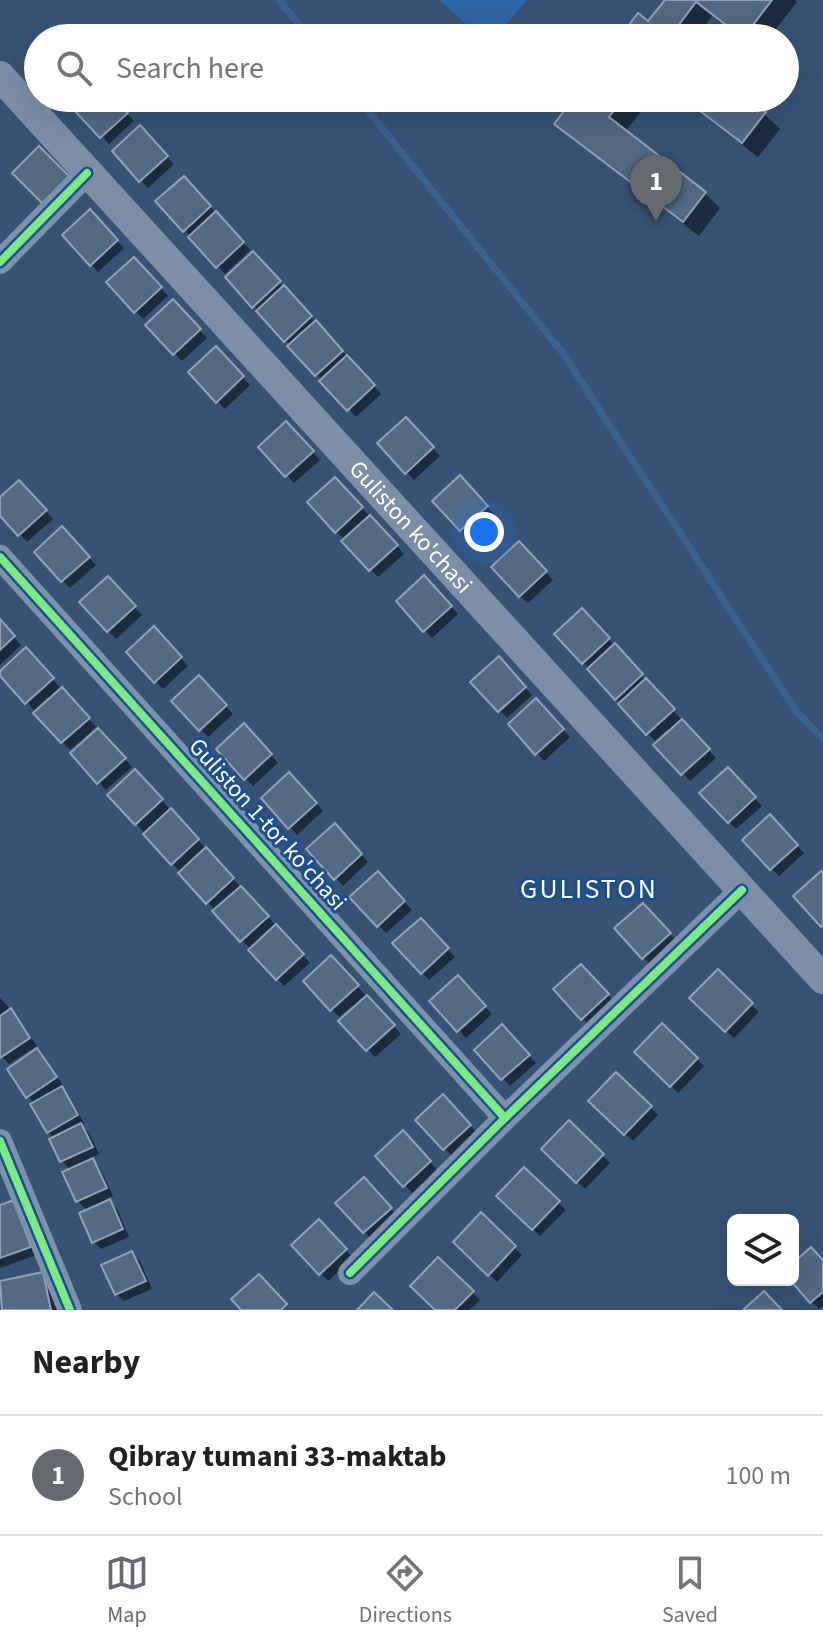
<!DOCTYPE html>
<html lang="en">
<head>
<meta charset="utf-8">
<style>
  body { margin:0; font-family:"Source Sans 3",sans-serif; background:#f6f6f6; color:#202124 }
  .controls { position:absolute; right:24px; bottom:24px; display:grid; overflow:hidden; border-radius:12px; box-shadow:0 8px 32px #0002 }
  .controls button { width:72px; height:72px; display:grid; place-items:center; padding:0; border:0; border-bottom:2px solid #e0e0e0; background:#fff; color:#202124; font:40px sans-serif }
  .you { position:absolute; left:484px; top:532px; width:28px; height:28px; margin:-20px; border:6px solid #fff; border-radius:50%; background:#1a73e8; box-shadow:0 0 0 12px #1a73e833 }
  .badge { display:grid; place-items:center; width:52px; height:52px; border-radius:50%; background:#656970; color:#fff; font-size:26px; font-weight:700 }
  .pin { position:absolute; translate:-50% -66px; filter:drop-shadow(0 2px 4px #0008) }
  .pin::after { content:''; position:absolute; top:42px; width:28px; height:24px; background:inherit; clip-path:polygon(0 0,100% 0,50% 100%) }
  .list { margin:0; padding:0; list-style:none }
  h2 { display:flex; justify-content:space-between; align-items:center; height:104px; margin:0; padding:0 32px; font-size:34px }
  h2 small { font-size:26px; font-weight:400; color:#757577 }
  .list li { display:grid; grid-template-columns:52px 1fr auto; gap:24px; align-items:center; box-sizing:border-box; height:120px; padding:0 32px; border-top:2px solid #e0e0e0 }
  .list b { display:block; font-size:30px; white-space:nowrap }
  .list p { margin:0; font-size:26px; white-space:nowrap; color:#757577 }
  .list em { font-size:26px; font-style:normal; color:#757577 }
  .icon { flex:none; width:44px; height:44px; fill:none; stroke:currentColor; stroke-width:2; stroke-linecap:round; stroke-linejoin:round }
  .map { position:relative; flex:none; width:823px; height:1310px; overflow:hidden }
  .search { position:absolute; background:#fff; box-shadow:0 8px 32px #0002; left:24px; right:24px; top:24px; height:88px; display:flex; align-items:center; gap:20px; box-sizing:border-box; padding:0 28px; border-radius:44px; color:#757577; font-size:30px }
  .sheet { height:224px; background:#fff }
  nav { display:flex; justify-content:space-around; align-items:center; box-sizing:border-box; height:112px; border-top:2px solid #e0e0e0; background:#fff; font-size:22px; color:#757577 }
  nav a { display:grid; justify-items:center; gap:4px }
  nav .on { color:#656970 }
  .map>svg:first-child { display:block }
</style>
</head>
<body>
<div class="map">
<svg width="823" height="1310" viewBox="0 0 823 1310">
  <rect width="100%" height="100%" fill="#365274"/>
  <!-- green -->
  <polygon fill="#2f66a5" points="439,0 527,0 494,38 482,38"/>
  <!-- shadow -->
  <g fill="#0007">
    <polygon points="667,0 795,0 797,2 769,38 741,38 712,16 695,38 621,38 649,24"/>
    <polygon points="85,98 113,98 134,121 109,144 75,108"/>
    <polygon points="577,98 582,98 589,104 594,98 651,98 625,132 705,193 720,208 699,236 572,139 557,124"/>
    <polygon points="681,98 744,98 764,114 780,129 758,157"/>
    <polygon points="140,128 174,164 148,188 114,151"/>
    <polygon points="191,186 250,250 225,274 158,201"/>
    <polygon points="90,212 124,248 98,272 65,235"/>
    <polygon points="253,254 381,394 356,417 227,277"/>
    <polygon points="134,259 168,296 143,319 109,283"/>
    <polygon points="173,302 207,338 182,361 148,325"/>
    <polygon points="216,349 250,385 225,409 217,401"/>
    <polygon points="406,420 440,456 414,480 380,443"/>
    <polygon points="286,424 320,460 294,483 260,447"/>
    <polygon points="19,482 53,519 27,542 0,513 0,499"/>
    <polygon points="468,485 494,514 468,537 435,501"/>
    <polygon points="343,487 404,554 378,577 336,531"/>
    <polygon points="69,536 96,565 70,588 36,552"/>
    <polygon points="519,544 553,580 528,603 520,596"/>
    <polygon points="424,578 458,614 432,638 398,601"/>
    <polygon points="108,579 142,615 116,639 82,602"/>
    <polygon points="582,610 716,758 690,781 656,745 670,732 668,729 655,741 557,634"/>
    <polygon points="0,622 21,645 0,665"/>
    <polygon points="154,629 188,666 163,689 129,653"/>
    <polygon points="26,650 96,727 70,750 36,713 51,700 48,697 34,710 0,673"/>
    <polygon points="498,659 532,695 507,718 473,682"/>
    <polygon points="199,677 233,714 208,737 174,701"/>
    <polygon points="536,701 570,737 544,761 537,753"/>
    <polygon points="98,730 132,767 106,790 72,753"/>
    <polygon points="252,734 278,763 253,786 219,750"/>
    <polygon points="728,770 762,806 736,829 702,793"/>
    <polygon points="135,771 310,963 284,986 110,795"/>
    <polygon points="289,775 323,811 297,835 290,827"/>
    <polygon points="778,824 804,853 779,876 745,840"/>
    <polygon points="335,826 368,862 343,886 309,849"/>
    <polygon points="378,873 412,910 386,933 352,897"/>
    <polygon points="643,905 677,942 651,965 617,928"/>
    <polygon points="421,921 455,957 429,980 395,944"/>
    <polygon points="331,958 401,1034 375,1057 341,1021 354,1009 352,1006 339,1017 305,981"/>
    <polygon points="581,966 615,1003 590,1026 556,990"/>
    <polygon points="718,972 759,1012 734,1038 692,998"/>
    <polygon points="458,978 492,1014 466,1038 432,1001"/>
    <polygon points="0,998 18,1018 37,1046 9,1064 0,1055"/>
    <polygon points="662,1026 704,1066 678,1093 637,1052"/>
    <polygon points="509,1034 536,1063 510,1086 476,1050"/>
    <polygon points="37,1051 44,1058 63,1085 60,1087 69,1096 84,1123 81,1125 89,1133 99,1154 91,1158 100,1168 113,1196 106,1199 117,1209 129,1237 101,1249 94,1242 88,1211 77,1200 71,1170 62,1161 55,1139 48,1132 35,1104 28,1096"/>
    <polygon points="616,1074 658,1115 633,1141 591,1101"/>
    <polygon points="443,1097 477,1133 452,1156 418,1120"/>
    <polygon points="569,1123 610,1163 585,1189 544,1149"/>
    <polygon points="411,1141 437,1170 412,1193 378,1156"/>
    <polygon points="524,1170 566,1210 540,1236 499,1196"/>
    <polygon points="371,1187 398,1217 372,1240 338,1203"/>
    <polygon points="0,1207 37,1255 0,1268"/>
    <polygon points="481,1215 522,1255 497,1282 456,1242"/>
    <polygon points="327,1229 353,1258 328,1281 294,1245"/>
    <polygon points="132,1254 140,1261 152,1289 124,1301 116,1294"/>
    <polygon points="438,1260 480,1300 469,1310 437,1310"/>
    <polygon points="823,1262 823,1306 819,1309 792,1280 793,1266"/>
    <polygon points="42,1274 59,1310 4,1310 0,1283"/>
  </g>
  <g fill="none" stroke-linecap="round" stroke-linejoin="round">
    <!-- stream -->
    <g stroke="#3b618d" stroke-width="7">
      <polyline points="279,0 310,38"/>
      <polyline points="358,98 562,352 796,711 823,739"/>
    </g>
  </g>
  <!-- building -->
  <g fill="#526984" stroke="#92a2b6" stroke-width="2">
    <polygon points="665,0 772,0 743,38 696,2 669,38 619,38 638,13 648,21"/>
    <polygon points="38,54 38,71 29,62"/>
    <polygon points="83,98 115,98 128,113 100,138 72,108"/>
    <polygon points="574,98 585,98 589,101 591,98 624,98 609,117 706,192 683,222 554,124"/>
    <polygon points="683,98 747,98 766,112 742,143"/>
    <polygon points="140,125 168,156 139,182 112,151"/>
    <polygon points="39,146 70,177 43,204 12,173"/>
    <polygon points="184,176 211,206 183,232 155,201"/>
    <polygon points="90,209 118,240 90,266 62,235"/>
    <polygon points="216,211 244,242 216,268 188,237"/>
    <polygon points="253,251 281,281 252,308 225,277"/>
    <polygon points="134,257 162,287 134,313 106,282"/>
    <polygon points="284,285 312,316 284,342 256,311"/>
    <polygon points="173,299 201,329 173,355 145,325"/>
    <polygon points="316,320 343,351 315,376 287,346"/>
    <polygon points="216,346 244,376 216,403 188,372"/>
    <polygon points="347,355 375,385 347,411 319,381"/>
    <polygon points="406,417 434,447 405,474 377,443"/>
    <polygon points="286,421 314,451 285,477 258,447"/>
    <polygon points="460,475 488,506 460,531 432,501"/>
    <polygon points="335,477 363,507 335,533 307,502"/>
    <polygon points="19,480 47,510 18,536 0,516 0,497"/>
    <polygon points="370,515 398,545 369,571 341,541"/>
    <polygon points="62,526 90,557 61,582 34,552"/>
    <polygon points="519,541 547,571 519,597 491,567"/>
    <polygon points="424,575 452,606 423,632 396,601"/>
    <polygon points="108,576 136,606 107,632 79,602"/>
    <polygon points="582,608 610,638 582,664 554,634"/>
    <polygon points="0,619 15,636 0,650"/>
    <polygon points="154,626 182,657 154,683 126,652"/>
    <polygon points="615,643 643,674 615,700 587,669"/>
    <polygon points="26,647 54,678 25,704 0,676 0,671"/>
    <polygon points="499,656 526,687 498,712 470,682"/>
    <polygon points="199,675 227,705 199,731 171,701"/>
    <polygon points="646,678 675,709 646,735 618,704"/>
    <polygon points="62,687 90,718 61,743 33,713"/>
    <polygon points="536,698 564,729 535,755 508,724"/>
    <polygon points="682,719 710,749 681,775 653,745"/>
    <polygon points="244,723 272,754 244,780 216,749"/>
    <polygon points="98,728 126,758 97,784 70,753"/>
    <polygon points="728,767 756,797 728,823 699,793"/>
    <polygon points="135,769 163,799 135,825 107,795"/>
    <polygon points="289,772 317,803 288,829 261,798"/>
    <polygon points="171,808 199,839 171,865 143,834"/>
    <polygon points="770,814 798,845 770,870 742,840"/>
    <polygon points="335,823 362,854 334,880 306,849"/>
    <polygon points="206,847 234,878 206,904 178,873"/>
    <polygon points="378,871 405,901 377,927 349,897"/>
    <polygon points="821,871 823,873 823,925 821,927 793,896"/>
    <polygon points="241,886 269,916 240,942 212,911"/>
    <polygon points="643,903 671,933 642,959 614,928"/>
    <polygon points="421,918 449,948 421,974 392,943"/>
    <polygon points="276,924 304,954 276,980 248,950"/>
    <polygon points="331,955 359,985 330,1011 303,981"/>
    <polygon points="581,964 609,994 581,1020 553,989"/>
    <polygon points="718,969 753,1003 725,1032 689,998"/>
    <polygon points="458,975 486,1006 457,1032 429,1001"/>
    <polygon points="367,995 395,1025 366,1051 338,1021"/>
    <polygon points="11,1008 30,1038 0,1058 0,1016"/>
    <polygon points="662,1023 698,1058 670,1087 634,1052"/>
    <polygon points="502,1024 530,1055 501,1080 474,1050"/>
    <polygon points="37,1048 57,1077 26,1098 7,1069"/>
    <polygon points="616,1072 652,1106 624,1135 588,1101"/>
    <polygon points="62,1086 78,1115 47,1133 30,1104"/>
    <polygon points="443,1094 471,1125 443,1150 415,1120"/>
    <polygon points="569,1120 604,1154 576,1183 541,1149"/>
    <polygon points="81,1123 93,1147 60,1162 49,1139"/>
    <polygon points="403,1130 431,1161 403,1187 375,1156"/>
    <polygon points="93,1158 107,1188 76,1202 62,1172"/>
    <polygon points="524,1167 560,1201 532,1230 496,1196"/>
    <polygon points="364,1177 392,1208 363,1233 335,1203"/>
    <polygon points="110,1199 123,1229 92,1243 79,1213"/>
    <polygon points="14,1200 31,1247 0,1258 0,1205"/>
    <polygon points="481,1212 516,1246 488,1276 453,1242"/>
    <polygon points="319,1219 347,1249 319,1275 291,1245"/>
    <polygon points="811,1247 823,1260 823,1292 810,1303 790,1280 793,1280 793,1263"/>
    <polygon points="132,1251 146,1281 115,1295 101,1265"/>
    <polygon points="438,1257 474,1291 455,1310 435,1310 410,1286"/>
    <polygon points="43,1272 51,1310 2,1310 0,1281"/>
    <polygon points="259,1274 287,1304 281,1310 241,1310 231,1299"/>
    <polygon points="764,1291 782,1310 743,1310"/>
    <polygon points="374,1292 393,1310 357,1310"/>
  </g>
  <g fill="none" stroke-linecap="round" stroke-linejoin="round">
    <!-- minor -->
    <g stroke="#7d92a8" stroke-width="24">
      <polyline points="0,262 87,173"/>
      <polyline points="0,557 505,1118"/>
      <polyline points="0,1141 70,1310"/>
      <polyline points="350,1273 505,1118 742,890"/>
    </g>
    <!-- major -->
    <path stroke="#7d8ea7" stroke-width="30" id="s1" d="M0 76 823 979"/>
    <!-- cycleway casing -->
    <g stroke="#1b4f8f" stroke-width="13">
      <g id="cycleway">
        <polyline points="0,262 87,173"/>
        <polyline points="0,557 505,1118"/>
        <polyline points="0,1141 70,1310"/>
        <polyline points="350,1273 505,1118 742,890"/>
      </g>
    </g>
    <!-- cycleway -->
    <use href="#cycleway" stroke="#7ce984" stroke-width="8"/>
  </g>
  <g text-anchor="middle" stroke-width="6" stroke-linejoin="round" paint-order="stroke">
    <!-- street labels -->
    <g font-size="24" fill="#fff" stroke="#1b4f8f">
      <text dy="8" stroke="none"><textPath href="#s1" startOffset="610">Guliston ko'chasi</textPath></text>
      <text transform="translate(268 824) rotate(48)" y="8">Guliston 1-tor ko'chasi</text>
    </g>
    <!-- quarter labels -->
    <g font-size="28" letter-spacing="2" fill="#fff" stroke="#1b4f8f">
      <text x="589" y="898">GULISTON</text>
    </g>
  </g>
</svg>
<div class="controls">
<button><svg class="icon" aria-label="layers" viewBox="0 0 24 24"><path d="M12 4l9 5-9 5-9-5zM3 14l9 5 9-5"/></svg></button>
</div>
<div class="you"></div>
<div class="pin badge" style="left:656px;top:221px">1</div>
<div class="search"><svg class="icon" aria-label="search" viewBox="0 0 24 24"><circle cx="10" cy="10" r="6"/><path d="M15 15l6 6"/></svg>Search here</div>
</div>
<section class="sheet">
<h2>Nearby<small></small></h2>
<ul class="list">
<li><span class="badge">1</span><div><b>Qibray tumani 33-maktab</b><p>School</p></div><em>100 m</em></li>
</ul>
</section>
<nav>
<a class="on"><svg class="icon" aria-label="map" viewBox="0 0 24 24"><path d="M3 6l6-2 6 2 6-2v14l-6 2-6-2-6 2zM9 4v14M15 6v14"/></svg>Map</a>
<a><svg class="icon" aria-label="directions" viewBox="0 0 24 24"><path d="M12 3l9 9-9 9-9-9zM9 14v-3h6M13 9l2 2-2 2"/></svg>Directions</a>
<a><svg class="icon" aria-label="saved" viewBox="0 0 24 24"><path d="M7 4h10v16l-5-4-5 4z"/></svg>Saved</a>
</nav>
</body>
</html>
